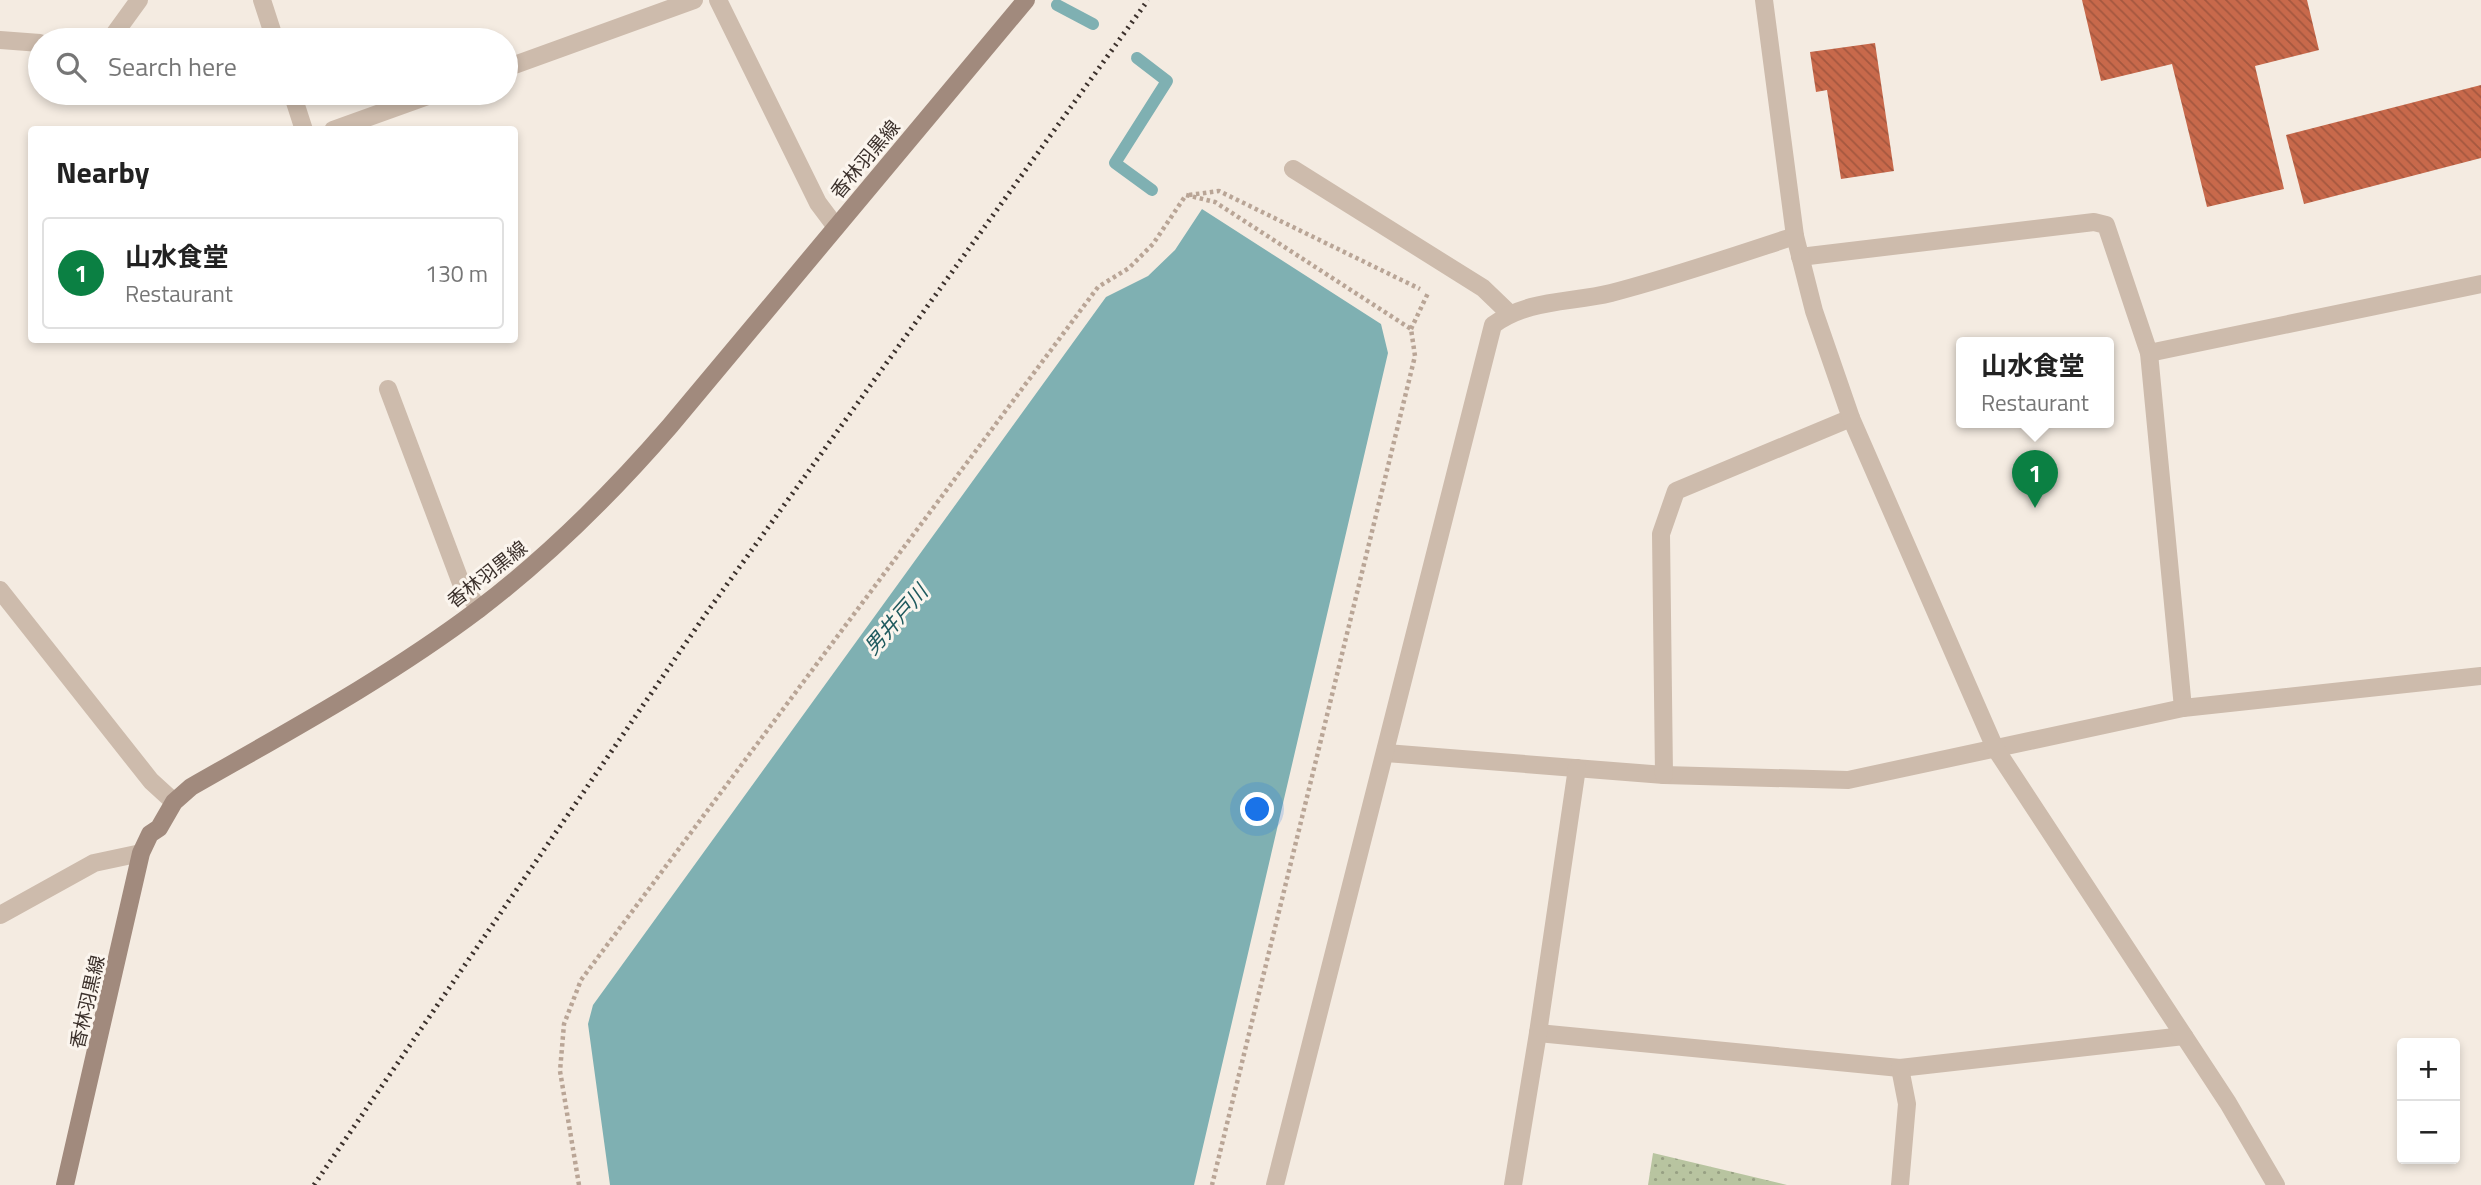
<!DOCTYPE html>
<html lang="en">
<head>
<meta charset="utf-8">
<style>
  body { margin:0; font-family:"Titillium Web","Noto Sans JP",sans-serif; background:#f2f2f2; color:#222 }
  .controls { position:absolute; right:21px; bottom:21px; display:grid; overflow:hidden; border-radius:7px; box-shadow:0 4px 10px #0003 }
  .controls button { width:63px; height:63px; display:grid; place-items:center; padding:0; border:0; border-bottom:2px solid #e0e0e0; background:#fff; color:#222; font:35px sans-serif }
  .you { position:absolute; left:1258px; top:810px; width:24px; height:24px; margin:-18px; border:5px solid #fff; border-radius:50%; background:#1a73e8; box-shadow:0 0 0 10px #1a73e833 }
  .badge { display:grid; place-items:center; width:46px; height:46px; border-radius:50%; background:#0b8043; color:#fff; font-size:23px; font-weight:700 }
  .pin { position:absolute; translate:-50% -58px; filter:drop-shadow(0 2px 4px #0008) }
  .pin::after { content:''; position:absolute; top:37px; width:24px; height:21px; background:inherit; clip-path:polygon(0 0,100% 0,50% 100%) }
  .popup { position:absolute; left:1956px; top:337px; width:158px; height:91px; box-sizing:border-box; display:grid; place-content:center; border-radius:7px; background:#fff; filter:drop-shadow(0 2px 5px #0005); font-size:23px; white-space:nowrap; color:#767676 }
  .popup b { font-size:26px; color:#222 }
  .popup::after { content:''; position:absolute; left:50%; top:100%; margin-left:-14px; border:14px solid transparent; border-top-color:#fff }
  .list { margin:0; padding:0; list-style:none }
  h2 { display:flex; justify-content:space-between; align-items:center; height:91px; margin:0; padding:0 28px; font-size:30px }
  h2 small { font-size:23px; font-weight:400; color:#767676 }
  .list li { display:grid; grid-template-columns:46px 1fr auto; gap:21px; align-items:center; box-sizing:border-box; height:112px; margin:0 14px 14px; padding:0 14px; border:2px solid #e0e0e0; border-radius:7px }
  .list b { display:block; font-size:26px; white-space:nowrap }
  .list p { margin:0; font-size:23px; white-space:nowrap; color:#767676 }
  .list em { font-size:23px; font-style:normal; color:#767676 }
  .icon { flex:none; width:38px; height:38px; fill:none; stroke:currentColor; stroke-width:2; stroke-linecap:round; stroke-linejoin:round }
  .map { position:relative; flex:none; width:2481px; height:1185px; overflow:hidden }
  .search { position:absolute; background:#fff; box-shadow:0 4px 10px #0003; left:28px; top:28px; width:490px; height:77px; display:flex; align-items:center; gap:18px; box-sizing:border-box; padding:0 24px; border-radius:38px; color:#767676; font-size:26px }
  .panel { position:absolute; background:#fff; box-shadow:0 4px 10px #0003; left:28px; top:126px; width:490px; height:217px; border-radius:7px }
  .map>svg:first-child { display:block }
</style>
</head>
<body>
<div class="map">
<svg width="2481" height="1185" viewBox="0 0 2481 1185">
  <defs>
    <pattern id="park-dots" width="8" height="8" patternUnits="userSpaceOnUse" patternTransform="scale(1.75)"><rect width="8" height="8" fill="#b8c4a0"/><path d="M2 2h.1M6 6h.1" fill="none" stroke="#97a083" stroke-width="1.8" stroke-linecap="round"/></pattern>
    <pattern id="building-back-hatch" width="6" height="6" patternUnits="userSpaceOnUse" patternTransform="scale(1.75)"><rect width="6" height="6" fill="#c8694b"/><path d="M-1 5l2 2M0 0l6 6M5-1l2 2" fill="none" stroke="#a4573f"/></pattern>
  </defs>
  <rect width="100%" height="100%" fill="#f4ebe1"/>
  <!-- park -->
  <polygon fill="url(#park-dots)" points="1653,1153 1787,1185 1648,1185"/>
  <!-- water -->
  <polygon fill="#7fb0b2" points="1202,209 1381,324 1388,353 1194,1185 610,1185 588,1024 593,1005 1106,297 1148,276 1175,250"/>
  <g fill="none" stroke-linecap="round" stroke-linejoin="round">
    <!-- stream -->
    <g stroke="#7fb0b2" stroke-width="12">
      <polyline points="1057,5 1093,24"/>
      <polyline points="1137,58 1167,81 1115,163 1152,190"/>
    </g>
  </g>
  <!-- building -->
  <g fill="url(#building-back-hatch)">
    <polygon points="2082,0 2307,0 2319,50 2255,66 2284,189 2207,207 2172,64 2101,81"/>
    <polygon points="1875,43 1894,171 1841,179 1827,90 1816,92 1810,52"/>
    <polygon points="2481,85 2481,158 2304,204 2286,135"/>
  </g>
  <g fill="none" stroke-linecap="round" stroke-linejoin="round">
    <!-- path -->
    <g stroke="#b9a596" stroke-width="4.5" stroke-dasharray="3.5 3.5" stroke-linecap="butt">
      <polyline points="1189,195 1219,191 1420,289"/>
      <polyline points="1411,329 1428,293"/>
      <polyline points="579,1185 560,1071 564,1024 581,980 1098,287 1129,268 1153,244 1186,195 1215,202 1411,329 1415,356 1212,1185"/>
    </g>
    <!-- service -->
    <g stroke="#cdbbac" stroke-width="18">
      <polyline points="262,0 275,40"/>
      <polyline points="506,68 694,0"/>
      <polyline points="292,93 304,130"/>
      <polyline points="333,130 436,93"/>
      <polyline points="1293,169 1483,288 1509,313"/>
      <polyline points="1800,257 2094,222 2106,225 2149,353 2183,708"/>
      <polyline points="388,389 461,583 479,609"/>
    </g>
    <!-- minor -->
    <g stroke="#cdbbac" stroke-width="18">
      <polyline points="718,0 818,203 836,227"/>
      <polyline points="0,40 40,43"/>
      <polyline points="110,40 139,0"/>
      <polyline points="2149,353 2481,284"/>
      <polyline points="0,590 151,781 174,802"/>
      <polyline points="1386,753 1664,775 1848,780 2183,708 2481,676"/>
      <polyline points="1664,775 1661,534 1676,491 1851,418"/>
      <polyline points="0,915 94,863 141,853"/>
      <polyline points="1538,1033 1900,1068 2184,1036"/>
      <polyline points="1900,1068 1907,1104 1900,1185"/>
      <path d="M1275 1185 1493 325C1528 299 1570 303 1611 293 1673 277 1734 256 1795 236"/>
      <polyline points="1513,1185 1538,1033 1577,768"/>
    </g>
    <!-- tertiary -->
    <polyline stroke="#cdbbac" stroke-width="18" points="1764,0 1795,236 1814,311 1851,418 1995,748 2228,1103 2276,1185"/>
    <!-- secondary -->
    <path stroke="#a18a7d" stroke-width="18" d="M65 1185 141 853 150 834 159 828 174 802 191 787C289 731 389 677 479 609 550 555 612 493 670 426L1026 0"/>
    <!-- rail -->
    <polyline stroke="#3b302b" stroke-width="5" stroke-dasharray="2 5" stroke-linecap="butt" points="314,1185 705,615 1148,0"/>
  </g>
  <g text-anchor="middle" stroke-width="6" stroke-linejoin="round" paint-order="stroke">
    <!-- street labels -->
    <g font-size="19" fill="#3b302b" stroke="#fbf5ee">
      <text transform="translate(865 159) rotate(-50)" y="7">香林羽黒線</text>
      <text transform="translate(487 574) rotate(-38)" y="7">香林羽黒線</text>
      <text transform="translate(87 1002) rotate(-77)" y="7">香林羽黒線</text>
    </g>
    <!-- water labels -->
    <g font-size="21" font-style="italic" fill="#1f5a5e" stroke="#fbf5ee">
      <text transform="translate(896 620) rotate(-49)" y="7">男井戸川</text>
    </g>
  </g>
</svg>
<div class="controls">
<button>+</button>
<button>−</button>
</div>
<div class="you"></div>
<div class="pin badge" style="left:2035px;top:508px">1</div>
<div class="popup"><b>山水食堂</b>Restaurant</div>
<div class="search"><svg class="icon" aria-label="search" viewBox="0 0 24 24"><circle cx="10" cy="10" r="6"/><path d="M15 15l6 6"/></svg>Search here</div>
<section class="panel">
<h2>Nearby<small></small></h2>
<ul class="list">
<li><span class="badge">1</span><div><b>山水食堂</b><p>Restaurant</p></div><em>130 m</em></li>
</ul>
</section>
</div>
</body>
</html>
